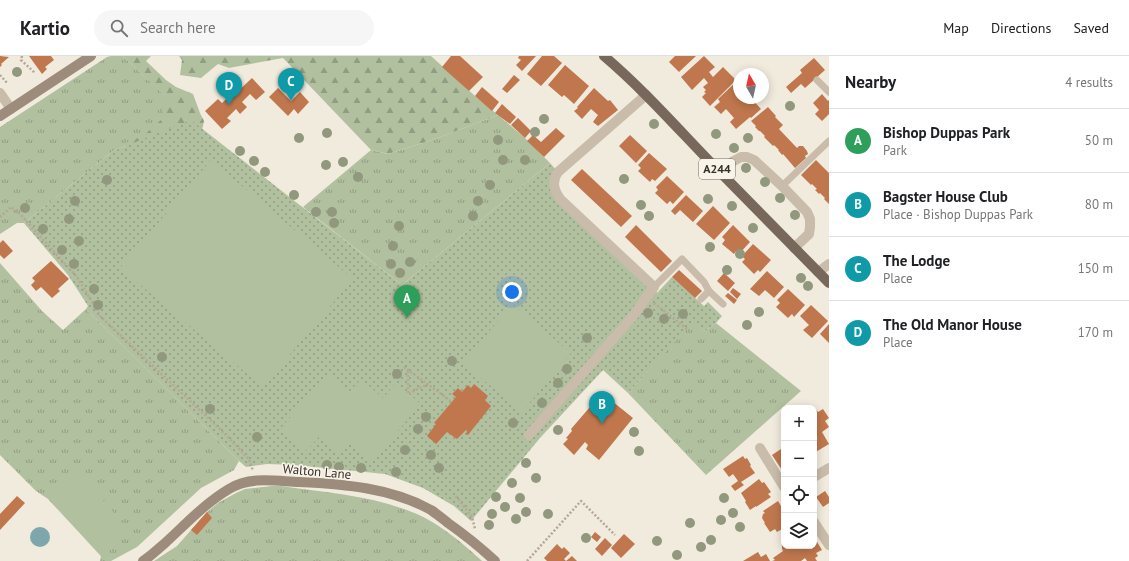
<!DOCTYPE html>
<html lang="en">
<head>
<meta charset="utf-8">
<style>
  body { margin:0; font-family:"PT Sans",sans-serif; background:#f6f6f6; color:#202124 }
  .controls { position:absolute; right:12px; bottom:12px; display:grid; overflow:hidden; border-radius:8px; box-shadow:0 2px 10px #0003 }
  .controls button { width:36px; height:36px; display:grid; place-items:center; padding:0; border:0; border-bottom:1px solid #e0e0e0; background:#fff; color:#202124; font:20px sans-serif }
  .compass { position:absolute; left:733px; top:12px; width:36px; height:36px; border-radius:50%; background:#fff; box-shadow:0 2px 10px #0003; rotate:351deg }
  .you { position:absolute; left:512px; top:236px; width:14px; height:14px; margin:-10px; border:3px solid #fff; border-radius:50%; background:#1a73e8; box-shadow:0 0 0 6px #1a73e833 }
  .badge { display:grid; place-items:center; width:26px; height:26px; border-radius:50%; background:#214d57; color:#fff; font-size:13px; font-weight:700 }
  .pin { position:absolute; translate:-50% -33px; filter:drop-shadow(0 1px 2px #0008) }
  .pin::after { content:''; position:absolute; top:21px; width:14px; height:12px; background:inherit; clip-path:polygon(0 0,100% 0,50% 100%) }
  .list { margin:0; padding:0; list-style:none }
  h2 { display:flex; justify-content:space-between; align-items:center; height:52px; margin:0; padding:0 16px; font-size:17px }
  h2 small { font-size:13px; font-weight:400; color:#757577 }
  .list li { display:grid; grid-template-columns:26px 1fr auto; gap:12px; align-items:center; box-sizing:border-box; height:64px; padding:0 16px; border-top:1px solid #e0e0e0 }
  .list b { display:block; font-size:15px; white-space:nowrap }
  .list p { margin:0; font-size:13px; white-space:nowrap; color:#757577 }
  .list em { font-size:13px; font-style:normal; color:#757577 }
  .icon { flex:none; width:22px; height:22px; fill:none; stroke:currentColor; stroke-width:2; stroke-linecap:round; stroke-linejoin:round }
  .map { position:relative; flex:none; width:829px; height:505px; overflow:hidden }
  header { display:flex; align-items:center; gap:24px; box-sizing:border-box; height:56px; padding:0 20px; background:#fff; border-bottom:1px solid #e0e0e0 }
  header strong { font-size:19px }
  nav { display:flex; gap:22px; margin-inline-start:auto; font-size:14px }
  .search { width:280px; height:36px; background:#f6f6f6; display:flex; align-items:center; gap:10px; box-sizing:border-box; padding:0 14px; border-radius:22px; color:#757577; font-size:15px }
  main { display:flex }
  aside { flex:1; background:#fff }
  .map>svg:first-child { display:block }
</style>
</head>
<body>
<header>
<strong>Kartio</strong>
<div class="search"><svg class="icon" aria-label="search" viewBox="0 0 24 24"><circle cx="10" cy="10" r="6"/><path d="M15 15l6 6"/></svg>Search here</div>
<nav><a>Map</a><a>Directions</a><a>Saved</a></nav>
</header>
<main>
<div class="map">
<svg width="829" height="505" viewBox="0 0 829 505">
  <defs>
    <pattern id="grass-tufts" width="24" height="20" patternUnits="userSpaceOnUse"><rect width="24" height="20" fill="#b1c09f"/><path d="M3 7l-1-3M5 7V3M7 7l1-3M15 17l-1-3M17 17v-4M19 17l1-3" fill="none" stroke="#919c82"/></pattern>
    <pattern id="forest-firs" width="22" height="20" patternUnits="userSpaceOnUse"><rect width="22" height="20" fill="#b1c09f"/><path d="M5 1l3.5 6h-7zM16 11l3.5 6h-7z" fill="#919c82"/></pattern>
    <pattern id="park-dots" width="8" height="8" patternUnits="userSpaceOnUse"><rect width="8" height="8" fill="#b1c09f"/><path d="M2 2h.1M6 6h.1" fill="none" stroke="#919c82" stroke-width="1.8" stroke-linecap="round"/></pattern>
  </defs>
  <rect width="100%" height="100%" fill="#f1ebde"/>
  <!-- grass -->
  <g fill="url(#grass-tufts)">
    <polygon points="111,0 123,0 191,64 113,95 24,167 17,167 0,178 0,71 107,1"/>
    <polygon points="498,59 525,82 550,107 402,229 303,151 371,94 388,98 435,83"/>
    <polygon points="0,207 42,255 63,274 86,253 239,405 234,414 201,432 137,491 111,505 100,505 101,500 48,443 36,435 0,399"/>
    <polygon points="693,265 705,275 716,267 801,335 706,419 628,337"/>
    <path d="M272 430H281C323 436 365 439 404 453 409 455 416 457 421 460 441 469 466 490 482 505H154L177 490 207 456 218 447 236 437 245 433Z"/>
  </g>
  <!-- forest -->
  <g fill="url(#forest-firs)">
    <polygon points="123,0 151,0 146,5 166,24 176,31 193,38 200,57 204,65 199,88 127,101 125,87 143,80 162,63 165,40"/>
    <polygon points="179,0 431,0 475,40 498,59 435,83 388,98 371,94 283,2 229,12 218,8 201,22 180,19 182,4"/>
  </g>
  <!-- park -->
  <polygon fill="url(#park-dots)" points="191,64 402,229 550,107 558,116 555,136 654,231 657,237 672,221 704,250 708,246 722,260 716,267 705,275 693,266 628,337 603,314 540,382 471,465 454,450 423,432 385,418 295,409 267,408 246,411 239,405 86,253 88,250 68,219 24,167 113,95"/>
  <!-- pitch -->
  <g fill="#b1c09f">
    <polygon points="211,104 353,223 263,331 120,212"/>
    <polygon points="512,248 571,297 522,356 463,307"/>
    <polygon points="328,318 349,336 361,323 383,342 396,327 421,348 372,405 351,387 340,399 319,381 306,395 280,373"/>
    <polygon points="78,416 129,474 101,500 48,442"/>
  </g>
  <!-- water -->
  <circle fill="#7ea6ad" cx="40" cy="481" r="10"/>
  <!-- building -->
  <g fill="#c0774d">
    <polygon points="0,0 9,1 1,8 2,9 0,11"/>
    <polygon points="29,0 51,0 54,4 45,11 47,13 42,18"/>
    <polygon points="451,0 460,0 483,21 469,35 442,11"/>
    <polygon points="519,0 536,0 522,15 516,9 521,4 518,2"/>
    <polygon points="542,0 554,0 562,7 541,30 527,18"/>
    <polygon points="675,0 696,0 679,16 669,6"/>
    <polygon points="704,0 715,11 709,16 713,21 723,11 736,24 710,50 702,41 706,37 704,36 706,34 703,31 708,27 704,22 692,34 681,21"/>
    <polygon points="814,2 825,14 805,32 801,28 791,37 786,31 802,17 800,14"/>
    <polygon points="565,9 589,30 574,48 564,39 562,41 548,29"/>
    <polygon points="514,19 520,24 507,37 502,33"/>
    <polygon points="252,22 265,36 256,44 250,38 242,46 247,51 240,58 236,53 227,62 231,65 222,73 205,55 218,43 222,47 233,36 235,38"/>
    <polygon points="736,26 739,30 739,42 751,42 761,53 751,62 750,61 736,73 730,66 734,62 726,53 721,58 714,51 720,46 718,43"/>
    <polygon points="482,31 499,46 492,55 475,40"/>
    <polygon points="278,32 291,45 300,36 309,46 298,58 294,53 288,60 269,41"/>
    <polygon points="594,32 608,45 610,44 618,54 598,70 593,66 598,59 591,53 582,63 574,55 578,52 577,51"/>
    <polygon points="822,38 828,45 829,44 829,58 822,65 815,58 819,54 813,47"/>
    <polygon points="502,48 516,61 510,68 495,57"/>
    <polygon points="768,51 776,60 775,61 783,69 779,73 797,92 799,90 803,90 807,95 808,98 805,100 806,102 795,112 783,98 782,99 778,94 779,94 774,89 773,90 764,81 765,80 760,75 759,75 755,71 756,70 751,65"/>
    <polygon points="518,62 531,75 525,82 511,69"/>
    <polygon points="556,72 565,80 544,101 527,85 533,79 541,86"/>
    <polygon points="630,79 647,95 636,107 619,90"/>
    <polygon points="649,97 667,113 655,125 652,123 650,126 638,115 641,112 638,109"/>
    <polygon points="816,104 829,117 829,148 824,143 825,142 820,137 819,138 815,134 817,133 812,128 811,129 801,119"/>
    <polygon points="582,113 632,160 621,171 571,124"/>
    <polygon points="667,120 684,136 673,148 670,145 667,148 655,137 658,134 656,131"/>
    <polygon points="686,139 703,155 693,166 680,154 675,159 671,155"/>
    <polygon points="713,150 730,167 714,184 696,168"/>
    <polygon points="636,169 672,205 661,216 625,181"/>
    <polygon points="733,169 750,186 739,198 736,195 734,198 722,188 725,184 722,181"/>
    <polygon points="3,184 13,195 4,203 0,199 0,187"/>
    <polygon points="753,188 771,204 760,216 758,214 754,218 742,206 745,203 742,200"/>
    <polygon points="51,205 69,223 58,233 60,235 52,242 41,231 36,235 31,229 35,225 32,222"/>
    <polygon points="679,214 702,235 695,242 672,221"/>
    <polygon points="767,215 784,231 774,242 765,234 759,240 750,233"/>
    <polygon points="724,217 735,227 728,235 717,225"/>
    <polygon points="733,232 741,238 737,243 730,236"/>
    <polygon points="788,233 805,249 794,261 792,258 788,262 776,251 780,247 777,244"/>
    <polygon points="728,237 737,244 734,248 725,240"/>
    <polygon points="811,249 828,265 812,282 803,274 809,269 800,260"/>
    <polygon points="829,268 829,287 820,278"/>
    <polygon points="474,328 488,340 485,344 491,350 468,379 466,378 467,375 466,374 457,383 447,376 436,388 427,380 436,368 434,367 456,341 452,338 458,332 462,336 468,329 471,332"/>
    <polygon points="602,337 633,362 599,404 586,393 588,389 585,386 574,399 563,388 568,383 566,382 572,375 571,373"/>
    <polygon points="814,351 818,356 823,353 829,362 825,365 829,371 822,376 829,388 814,397"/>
    <polygon points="784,391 784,417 772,399"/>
    <polygon points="743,400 745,403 747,402 751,409 750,410 755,417 741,426 744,429 735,435 731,430 738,425 733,418 729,421 723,413"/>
    <polygon points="759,423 762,427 764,426 771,436 768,438 771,441 756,451 756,450 750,454 745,446 746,445 741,437"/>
    <polygon points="825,435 829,441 829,447 823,451 816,441"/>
    <polygon points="17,440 25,447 0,474 0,458"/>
    <polygon points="778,445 781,450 782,449 784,451 784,472 777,476 775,473 770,476 764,467 765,467 762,462 763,458 765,457 763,455"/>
    <polygon points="207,456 212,462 197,479 191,474"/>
    <polygon points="595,476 601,481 597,486 591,481"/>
    <polygon points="624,478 635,488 621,502 611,492"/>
    <polygon points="814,481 822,494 816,497 818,500 815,502 817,505 807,505 805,502 801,505 772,505 775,504 773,502 783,495 782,493 782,490 784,488 784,490 789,491 791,490 792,492 796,490 814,490"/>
    <polygon points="605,482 612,489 602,500 595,493"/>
    <polygon points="557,488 562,493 564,491 570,497 564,503 566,505 572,500 577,505 547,505 544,502"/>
    <polygon points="758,496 761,501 766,498 770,505 743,505"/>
  </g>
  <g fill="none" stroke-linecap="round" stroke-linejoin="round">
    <!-- path -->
    <g stroke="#b5a695" stroke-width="2.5" stroke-dasharray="2 2" stroke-linecap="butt">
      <polyline points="22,0 21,4 35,17"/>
      <polyline points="0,19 8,28"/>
      <polyline points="0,161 11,151 20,158 77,221 101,261 224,377 249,403 253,415"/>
      <polyline points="654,247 687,273"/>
      <polyline points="404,311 452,346"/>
      <polyline points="408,315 408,338 428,328"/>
      <polyline points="456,440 472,461 475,473"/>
      <polyline points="527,505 581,445 615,479"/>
    </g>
    <!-- lane -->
    <g stroke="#c9bcaa" stroke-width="7">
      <polyline points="817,24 829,36"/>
      <polyline points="782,130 829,85"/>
      <polyline points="654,231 682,203 704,226 709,235 723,248"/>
      <polyline points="701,243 709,235"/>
    </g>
    <!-- street -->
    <g stroke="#c9bcaa" stroke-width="10">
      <polyline points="0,37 11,53"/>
      <polyline points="720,116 732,106 741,101 747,101 754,104 782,130 807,156 810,163 810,171 809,178 794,192"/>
      <polyline points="818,216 829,208"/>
      <path d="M529 379 633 260 654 231 561 144C554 135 551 126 558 116L646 39"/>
      <polyline points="760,392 784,431"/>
      <polyline points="814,421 829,412"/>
      <polyline points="814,466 829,489"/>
    </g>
    <!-- secondary -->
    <g stroke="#9d8c7c" stroke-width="10">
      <polyline points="0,60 91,0"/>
      <path d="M143 505C151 500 157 494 164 488 185 469 204 448 229 433 250 420 275 425 299 426 344 428 392 432 431 454 437 458 443 463 448 467 465 479 480 491 495 505"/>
    </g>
    <!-- primary -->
    <path stroke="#78685b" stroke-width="10" d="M604 0C644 34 678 73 714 110 752 149 791 188 829 227"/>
  </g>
  <!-- trees -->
  <g fill="#91987d">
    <circle cx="17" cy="16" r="5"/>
    <circle cx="790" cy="50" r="5"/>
    <circle cx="544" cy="63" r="5"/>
    <circle cx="654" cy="68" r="5"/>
    <circle cx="535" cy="76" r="5"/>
    <circle cx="327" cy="77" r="5"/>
    <circle cx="716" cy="78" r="5"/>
    <circle cx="299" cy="82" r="5"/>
    <circle cx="748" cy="82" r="5"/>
    <circle cx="498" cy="84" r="5"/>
    <circle cx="734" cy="92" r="5"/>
    <circle cx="240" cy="95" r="5"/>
    <circle cx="503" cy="104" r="5"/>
    <circle cx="525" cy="104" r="5"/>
    <circle cx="254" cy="105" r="5"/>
    <circle cx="343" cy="106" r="5"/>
    <circle cx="326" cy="109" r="5"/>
    <circle cx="746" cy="112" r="5"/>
    <circle cx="265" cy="116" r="5"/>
    <circle cx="358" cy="121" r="5"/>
    <circle cx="624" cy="123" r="5"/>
    <circle cx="107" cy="124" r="5"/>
    <circle cx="765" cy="126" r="5"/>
    <circle cx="490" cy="129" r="5"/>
    <circle cx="294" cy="139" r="5"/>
    <circle cx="780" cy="142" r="5"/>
    <circle cx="708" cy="143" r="5"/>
    <circle cx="75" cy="145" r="5"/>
    <circle cx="478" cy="145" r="5"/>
    <circle cx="641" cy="149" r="5"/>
    <circle cx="732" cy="150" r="5"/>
    <circle cx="25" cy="152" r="5"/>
    <circle cx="316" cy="156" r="5"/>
    <circle cx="332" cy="156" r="5"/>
    <circle cx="795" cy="159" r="5"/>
    <circle cx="473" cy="160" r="5"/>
    <circle cx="649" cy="160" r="5"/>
    <circle cx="69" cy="163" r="5"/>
    <circle cx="334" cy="167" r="5"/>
    <circle cx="399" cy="170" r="5"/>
    <circle cx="753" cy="172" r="5"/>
    <circle cx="43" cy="173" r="5"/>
    <circle cx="79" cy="185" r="5"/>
    <circle cx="393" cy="190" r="5"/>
    <circle cx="710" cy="191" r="5"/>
    <circle cx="62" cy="194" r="5"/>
    <circle cx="740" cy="198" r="5"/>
    <circle cx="410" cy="206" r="5"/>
    <circle cx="74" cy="208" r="5"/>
    <circle cx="391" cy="208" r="5"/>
    <circle cx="727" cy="214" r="5"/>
    <circle cx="400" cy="217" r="5"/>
    <circle cx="801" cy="222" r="5"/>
    <circle cx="808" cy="230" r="5"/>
    <circle cx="94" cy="233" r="5"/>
    <circle cx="98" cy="249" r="5"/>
    <circle cx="759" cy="256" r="5"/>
    <circle cx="648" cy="257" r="5"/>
    <circle cx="683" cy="258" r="5"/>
    <circle cx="664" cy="263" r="5"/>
    <circle cx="747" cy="269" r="5"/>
    <circle cx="587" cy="282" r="5"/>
    <circle cx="162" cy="301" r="5"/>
    <circle cx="452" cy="305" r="5"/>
    <circle cx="567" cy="313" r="5"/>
    <circle cx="397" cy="318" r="5"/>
    <circle cx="558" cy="327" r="5"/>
    <circle cx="542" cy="347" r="5"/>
    <circle cx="210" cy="353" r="5"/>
    <circle cx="426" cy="361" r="5"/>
    <circle cx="513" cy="367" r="5"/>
    <circle cx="418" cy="373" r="5"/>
    <circle cx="558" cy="374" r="5"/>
    <circle cx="634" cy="376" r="5"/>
    <circle cx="257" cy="381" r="5"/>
    <circle cx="405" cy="394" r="5"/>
    <circle cx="639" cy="395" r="5"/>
    <circle cx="431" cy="399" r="5"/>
    <circle cx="526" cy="407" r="5"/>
    <circle cx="327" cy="409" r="5"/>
    <circle cx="339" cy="411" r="5"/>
    <circle cx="361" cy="412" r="5"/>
    <circle cx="439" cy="412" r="5"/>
    <circle cx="396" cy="416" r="5"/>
    <circle cx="536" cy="422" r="5"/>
    <circle cx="512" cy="427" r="5"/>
    <circle cx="496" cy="441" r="5"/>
    <circle cx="520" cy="442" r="5"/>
    <circle cx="724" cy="442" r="5"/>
    <circle cx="505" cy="451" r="5"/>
    <circle cx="526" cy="456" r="5"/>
    <circle cx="733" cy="457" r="5"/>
    <circle cx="492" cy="458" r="5"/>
    <circle cx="548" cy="458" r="5"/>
    <circle cx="516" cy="463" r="5"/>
    <circle cx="721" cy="464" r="5"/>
    <circle cx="690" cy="467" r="5"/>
    <circle cx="489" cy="469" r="5"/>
    <circle cx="740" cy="471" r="5"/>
    <circle cx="586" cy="482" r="5"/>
    <circle cx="711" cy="484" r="5"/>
    <circle cx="657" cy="485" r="5"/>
    <circle cx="701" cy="491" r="5"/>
    <circle cx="677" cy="499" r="5"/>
  </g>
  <g text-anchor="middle" stroke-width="3" stroke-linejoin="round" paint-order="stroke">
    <!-- shield labels -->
    <rect fill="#f9f4ea" stroke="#716a63" stroke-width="1" x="699" y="103" width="36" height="20" rx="3"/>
    <g font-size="12" font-weight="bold" fill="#372f29">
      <text x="717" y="117">A244</text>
    </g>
    <!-- street labels -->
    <g font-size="13" fill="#372f29" stroke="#f9f4ea">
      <text transform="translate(317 415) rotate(5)" y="5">Walton Lane</text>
    </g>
  </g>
</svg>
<div class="controls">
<button>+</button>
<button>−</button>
<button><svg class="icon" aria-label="locate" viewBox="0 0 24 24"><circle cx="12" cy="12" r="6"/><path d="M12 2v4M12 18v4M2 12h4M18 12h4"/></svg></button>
<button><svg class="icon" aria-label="layers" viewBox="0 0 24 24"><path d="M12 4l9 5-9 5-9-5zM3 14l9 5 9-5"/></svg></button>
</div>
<svg class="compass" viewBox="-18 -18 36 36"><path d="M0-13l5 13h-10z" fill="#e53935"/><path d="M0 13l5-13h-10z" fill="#757577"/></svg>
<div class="you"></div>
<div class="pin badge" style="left:407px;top:262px;background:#2e9e5b">A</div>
<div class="pin badge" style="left:602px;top:368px;background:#0f9aa8">B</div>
<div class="pin badge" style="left:291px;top:45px;background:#0f9aa8">C</div>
<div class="pin badge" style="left:229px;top:49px;background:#0f9aa8">D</div>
</div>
<aside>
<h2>Nearby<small>4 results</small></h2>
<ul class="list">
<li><span class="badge" style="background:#2e9e5b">A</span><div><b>Bishop Duppas Park</b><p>Park</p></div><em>50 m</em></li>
<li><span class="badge" style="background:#0f9aa8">B</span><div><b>Bagster House Club</b><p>Place · Bishop Duppas Park</p></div><em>80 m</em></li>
<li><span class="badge" style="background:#0f9aa8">C</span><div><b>The Lodge</b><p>Place</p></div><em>150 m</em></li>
<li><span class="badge" style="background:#0f9aa8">D</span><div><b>The Old Manor House</b><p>Place</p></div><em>170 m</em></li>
</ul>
</aside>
</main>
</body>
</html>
